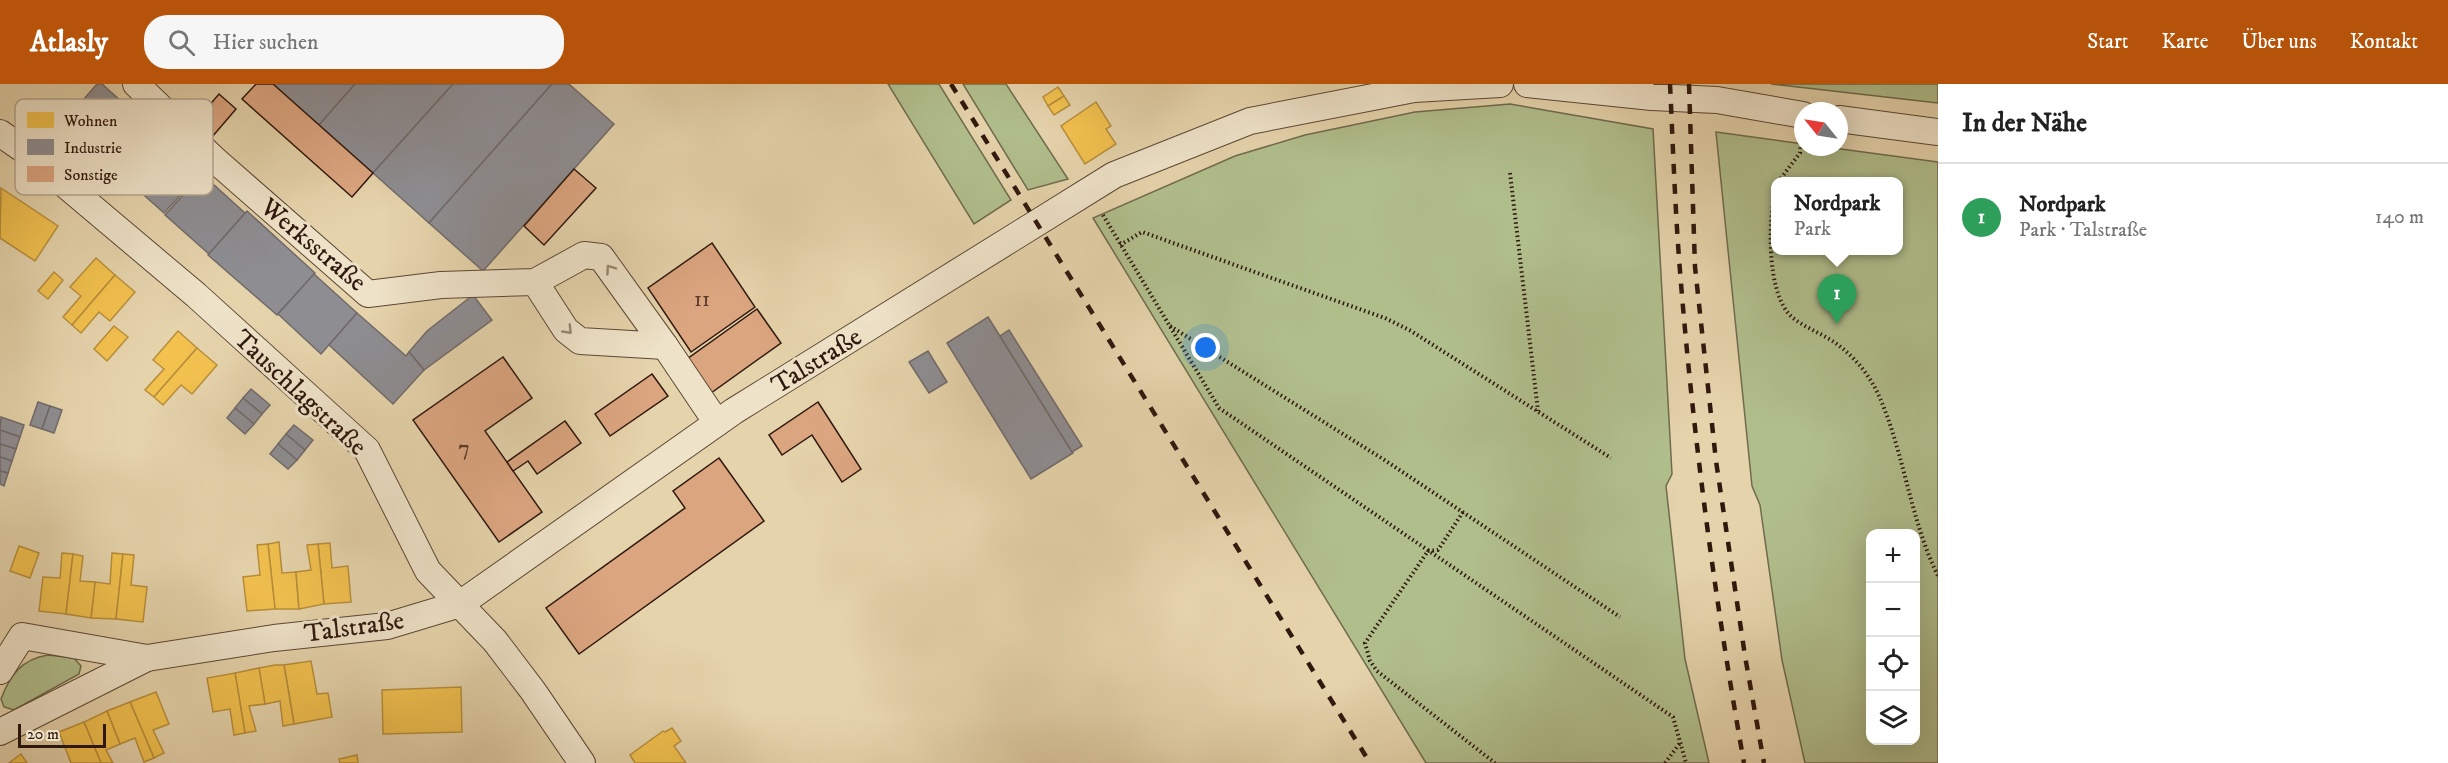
<!DOCTYPE html>
<html lang="de">
<head>
<meta charset="utf-8">
<style>
  body { margin:0; font-family:"IM FELL DW Pica",serif; background:#f6f6f6; color:#222 }
  .controls { position:absolute; right:18px; bottom:18px; display:grid; overflow:hidden; border-radius:12px; box-shadow:0 6px 24px #0002 }
  .controls button { width:54px; height:54px; display:grid; place-items:center; padding:0; border:0; border-bottom:2px solid #e0e0e0; background:#fff; color:#222; font:30px sans-serif }
  .compass { position:absolute; left:1794px; top:18px; width:54px; height:54px; border-radius:50%; background:#fff; box-shadow:0 6px 24px #0002; rotate:300deg }
  .scale { position:absolute; left:18px; bottom:15px; width:88px; box-sizing:border-box; padding-left:6px; border:3px solid #2f180e; border-top:0; font-size:16px; line-height:21px; white-space:nowrap; color:#2f180e; -webkit-text-stroke:4px #eee2c8; paint-order:stroke }
  .you { position:absolute; left:1206px; top:264px; width:21px; height:21px; margin:-15px; border:4px solid #fff; border-radius:50%; background:#1a73e8; box-shadow:0 0 0 9px #1a73e833 }
  .badge { display:grid; place-items:center; width:39px; height:39px; border-radius:50%; background:#b45309; color:#fff; font-size:20px; font-weight:700 }
  .pin { position:absolute; translate:-50% -50px; filter:drop-shadow(0 2px 3px #0008) }
  .pin::after { content:''; position:absolute; top:32px; width:21px; height:18px; background:inherit; clip-path:polygon(0 0,100% 0,50% 100%) }
  .popup { position:absolute; left:1771px; top:93px; width:132px; height:78px; box-sizing:border-box; display:grid; place-content:center; border-radius:12px; background:#fff; filter:drop-shadow(0 2px 4px #0005); font-size:20px; white-space:nowrap; color:#767676 }
  .popup b { font-size:22px; color:#222 }
  .popup::after { content:''; position:absolute; left:50%; top:100%; margin-left:-12px; border:12px solid transparent; border-top-color:#fff }
  .list { margin:0; padding:0; list-style:none }
  h2 { display:flex; justify-content:space-between; align-items:center; height:78px; margin:0; padding:0 24px; font-size:26px }
  h2 small { font-size:20px; font-weight:400; color:#767676 }
  .list li { display:grid; grid-template-columns:39px 1fr auto; gap:18px; align-items:center; box-sizing:border-box; height:108px; padding:0 24px; border-top:2px solid #e0e0e0 }
  .list b { display:block; font-size:22px; white-space:nowrap }
  .list p { margin:0; font-size:20px; white-space:nowrap; color:#767676 }
  .list em { font-size:20px; font-style:normal; color:#767676 }
  .icon { flex:none; width:33px; height:33px; fill:none; stroke:currentColor; stroke-width:2; stroke-linecap:round; stroke-linejoin:round }
  .map { position:relative; flex:none; width:1938px; height:679px; overflow:hidden }
  header { display:flex; align-items:center; gap:36px; box-sizing:border-box; height:84px; padding:0 30px; background:#b45309; color:#fff }
  header strong { font-size:28px }
  nav { display:flex; gap:33px; margin-inline-start:auto; font-size:21px }
  .search { width:420px; height:54px; background:#f6f6f6; display:flex; align-items:center; gap:15px; box-sizing:border-box; padding:0 21px; border-radius:24px; color:#767676; font-size:22px }
  main { display:flex }
  aside { flex:1; background:#fff }
  .map>svg:first-child { display:block }
</style>
</head>
<body>
<header>
<strong>Atlasly</strong>
<div class="search"><svg class="icon" aria-label="search" viewBox="0 0 24 24"><circle cx="10" cy="10" r="6"/><path d="M15 15l6 6"/></svg>Hier suchen</div>
<nav><a>Start</a><a>Karte</a><a>Über uns</a><a>Kontakt</a></nav>
</header>
<main>
<div class="map">
<svg width="1938" height="679" viewBox="0 0 1938 679">
  <rect width="100%" height="100%" fill="#e5d3ab"/>
  <filter id="stains"><feTurbulence type="fractalNoise" baseFrequency=".00333" numOctaves="4"/><feColorMatrix values="0 0 0 0 .2 0 0 0 0 .09 0 0 0 0 .02 0 0 0 .5 -.17"/></filter>
  <radialGradient id="worn" r=".72"><stop offset=".6" stop-color="#630" stop-opacity="0"/><stop offset="1" stop-color="#630" stop-opacity=".3"/></radialGradient>
  <!-- green -->
  <g fill="#b0be8c" stroke="#706b4d" stroke-width="1.5" fill-rule="evenodd">
    <polygon points="888,0 939,0 1011,116 974,140"/>
    <polygon points="963,0 1006,0 1068,95 1028,106"/>
    <polygon points="1771,0 1938,0 1938,19"/>
    <polygon points="1510,20 1653,45 1672,390 1666,402 1685,575 1709,679 1426,679 1093,134 1235,72 1305,51 1415,28"/>
    <path d="M1716 48 1803 60V63H1826L1938 78V679H1805L1782 576 1760 421 1752 402ZM1776 98H1898V166H1776ZM1870 450H1916V656H1870Z"/>
    <path d="M48 571 74 574 81 582 79 590 14 626 4 623 1 615C10 591 22 575 48 571Z"/>
  </g>
  <!-- homes -->
  <g fill="#f2c14e" stroke="#b88e3b" stroke-width="1.5">
    <polygon points="1058,3 1064,12 1048,22 1043,13"/>
    <polygon points="1064,12 1070,21 1054,31 1048,22"/>
    <polygon points="1096,18 1111,42 1106,45 1116,60 1085,80 1061,42"/>
    <polygon points="1,104 58,142 35,177 0,154"/>
    <polygon points="96,174 115,191 72,241 63,233 81,212 70,203"/>
    <polygon points="54,188 63,196 48,215 38,207"/>
    <polygon points="115,191 135,208 110,237 99,228 81,249 72,241"/>
    <polygon points="114,242 128,253 107,277 94,265"/>
    <polygon points="178,247 197,264 154,313 145,306 164,285 153,276"/>
    <polygon points="197,264 217,281 192,310 181,301 163,321 154,313"/>
    <polygon points="279,458 282,489 296,488 299,525 275,525 268,460"/>
    <polygon points="330,459 332,484 348,482 351,518 324,520 318,460"/>
    <polygon points="268,460 275,525 247,527 243,493 260,491 257,461"/>
    <polygon points="318,460 324,520 299,525 296,488 311,486 307,461"/>
    <polygon points="19,462 39,469 30,494 10,487"/>
    <polygon points="62,469 73,470 66,530 39,527 43,493 60,494"/>
    <polygon points="112,469 123,470 116,535 91,534 95,498 110,500"/>
    <polygon points="73,470 83,472 80,497 95,498 91,534 66,530"/>
    <polygon points="123,470 134,471 131,501 147,503 143,538 116,535"/>
    <polygon points="311,577 317,610 328,609 332,633 294,640 284,581"/>
    <polygon points="275,581 284,581 294,640 283,642 280,617 265,620 259,584"/>
    <polygon points="259,584 265,620 249,622 256,647 245,649 235,589"/>
    <polygon points="235,589 245,649 234,651 230,625 213,628 207,594"/>
    <polygon points="461,603 462,648 383,650 382,606"/>
    <polygon points="156,608 169,640 153,646 164,669 154,674 130,618"/>
    <polygon points="130,618 154,674 144,678 135,654 120,660 107,627"/>
    <polygon points="107,627 120,660 106,666 113,679 101,679 84,638"/>
    <polygon points="84,638 101,679 71,679 59,648"/>
    <polygon points="672,644 681,657 674,662 686,679 635,679 630,671 663,647 665,648"/>
    <polygon points="21,670 27,679 9,679"/>
    <polygon points="357,671 358,679 340,679 339,675"/>
  </g>
  <!-- industry -->
  <g fill="#8d8d92" stroke="#716a6a" stroke-width="1.5">
    <polygon points="97,0 102,0 201,89 164,129 63,39"/>
    <polygon points="273,0 355,0 319,41"/>
    <polygon points="355,0 453,0 373,89 319,41"/>
    <polygon points="453,0 552,0 429,139 373,89"/>
    <polygon points="552,0 569,0 614,40 483,187 429,139"/>
    <polygon points="202,90 245,129 209,170 165,131"/>
    <polygon points="247,127 315,189 277,231 208,171"/>
    <polygon points="314,190 357,229 321,270 278,230"/>
    <polygon points="473,211 492,236 424,286 409,268 427,247"/>
    <polygon points="357,229 406,272 409,268 424,286 393,320 329,261"/>
    <polygon points="988,233 1073,369 1031,395 947,259"/>
    <polygon points="1009,246 1082,362 1072,368 1000,252"/>
    <polygon points="928,267 947,298 929,309 909,278"/>
    <polygon points="251,305 270,321 262,330 243,314"/>
    <polygon points="243,314 262,330 254,340 235,324"/>
    <polygon points="38,318 50,322 42,345 30,341"/>
    <polygon points="50,322 62,326 54,349 42,345"/>
    <polygon points="235,324 254,340 245,350 227,334"/>
    <polygon points="1,333 24,341 20,353 0,346"/>
    <polygon points="294,341 313,356 305,366 286,350"/>
    <polygon points="0,346 20,353 16,365 0,360"/>
    <polygon points="286,350 305,366 297,376 278,360"/>
    <polygon points="0,360 16,365 12,377 0,373"/>
    <polygon points="278,360 297,376 288,385 270,370"/>
    <polygon points="0,373 12,377 8,389 0,387"/>
    <polygon points="0,387 8,389 4,402 0,400"/>
  </g>
  <!-- building -->
  <g fill="#dba580" stroke="#2f180e" stroke-width="1.5">
    <polygon points="256,0 273,0 373,89 352,113 242,15"/>
    <polygon points="219,10 236,25 206,60 189,45"/>
    <polygon points="574,85 596,104 544,161 524,142"/>
    <polygon points="712,159 755,223 691,268 648,204"/>
    <polygon points="757,225 781,259 711,309 687,275"/>
    <polygon points="503,273 532,314 485,347 542,428 499,458 413,336"/>
    <polygon points="652,290 668,312 610,352 595,330"/>
    <polygon points="818,318 861,385 842,398 812,351 782,371 769,351"/>
    <polygon points="565,337 581,359 537,390 528,377 513,387 507,378"/>
    <polygon points="719,374 764,437 579,570 546,524 685,424 673,407"/>
  </g>
  <g fill="none" stroke-linecap="round" stroke-linejoin="round">
    <!-- street casing -->
    <g stroke="#5c4735" stroke-width="28">
      <g id="street">
        <polyline points="136,0 215,76 368,210 441,201 535,198 584,171 601,173 665,262 580,257 566,246 535,198"/>
        <polyline points="1527,0 1652,13 1717,16 1803,31"/>
        <polyline points="1839,35 1938,48"/>
        <polyline points="0,49 24,66 196,211 367,366 428,487 495,557 533,607 582,679"/>
        <polyline points="665,262 717,339"/>
        <polyline points="0,587 22,552 147,574"/>
        <polyline points="0,648 147,574 274,554 387,542 460,520 734,327 1114,91 1250,37 1414,5 1500,0"/>
      </g>
    </g>
    <!-- path -->
    <g stroke="#2f180e" stroke-width="4" stroke-dasharray="1.5 3" stroke-linecap="butt">
      <polyline points="1510,89 1538,327"/>
      <polyline points="1778,98 1800,69 1801,58"/>
      <path d="M1776 105C1768 136 1766 210 1792 233 1804 243 1818 248 1831 256 1854 271 1872 293 1882 319 1905 375 1911 437 1938 492"/>
      <polyline points="1103,131 1219,324 1673,633 1686,679"/>
      <polyline points="1120,161 1142,148 1385,234 1411,247 1611,374"/>
      <polyline points="1170,242 1383,375 1620,533"/>
      <polyline points="1463,428 1438,466 1428,467 1365,559 1370,577 1377,587 1495,679"/>
      <polyline points="1665,679 1680,659"/>
    </g>
    <!-- street -->
    <use href="#street" stroke="#eee2c8" stroke-width="26"/>
    <!-- rail -->
    <g stroke="#2f180e" stroke-width="4.5" stroke-dasharray="10 10" stroke-linecap="butt">
      <polyline points="951,0 1370,679"/>
      <path d="M1670 0C1673 62 1675 125 1680 187 1693 352 1715 516 1744 679"/>
      <polyline points="1689,0 1695,183 1716,377 1745,572 1764,679"/>
    </g>
  </g>
  <!-- one-way arrows -->
  <defs><path id="oneway-chevron" d="M-2-3.5L2.5 0L-2 3.5" fill="none" stroke-width="1.6" stroke-linecap="round" stroke-linejoin="round" transform="scale(1.5)"/></defs>
  <g stroke="#988774">
    <use href="#oneway-chevron" transform="translate(610 185) rotate(-125)"/>
    <use href="#oneway-chevron" transform="translate(568 246) rotate(46)"/>
  </g>
  <g text-anchor="middle" stroke-width="6" stroke-linejoin="round" paint-order="stroke">
    <!-- number labels -->
    <g font-size="22" fill="#5a3b2a">
      <text x="702" y="222">11</text>
      <text x="464" y="371">7</text>
    </g>
    <!-- street labels -->
    <g font-size="26" fill="#2f180e" stroke="#eee2c8">
      <text transform="translate(314 160) rotate(40)" y="9">Werksstraße</text>
      <text transform="translate(816 276) rotate(-32)" y="9">Talstraße</text>
      <text transform="translate(301 308) rotate(43)" y="9">Tauschlagstraße</text>
      <text transform="translate(354 542) rotate(-8)" y="9">Talstraße</text>
    </g>
  </g>
  <!-- legend -->
  <rect x="15" y="15" width="198" height="96" rx="9" fill="#eee2c8" stroke="#b5a590" stroke-width="1.5"/>
  <rect x="27" y="28" width="27" height="16" fill="#f2c14e"/>
  <rect x="27" y="55" width="27" height="16" fill="#8d8d92"/>
  <rect x="27" y="82" width="27" height="16" fill="#dba580"/>
  <g font-size="16" fill="#2f180e">
    <text x="64" y="42">Wohnen</text>
    <text x="64" y="69">Industrie</text>
    <text x="64" y="96">Sonstige</text>
  </g>
  <rect width="100%" height="100%" filter="url(#stains)"/>
  <rect width="100%" height="100%" fill="url(#worn)"/>
</svg>
<div class="controls">
<button>+</button>
<button>−</button>
<button><svg class="icon" aria-label="locate" viewBox="0 0 24 24"><circle cx="12" cy="12" r="6"/><path d="M12 2v4M12 18v4M2 12h4M18 12h4"/></svg></button>
<button><svg class="icon" aria-label="layers" viewBox="0 0 24 24"><path d="M12 4l9 5-9 5-9-5zM3 14l9 5 9-5"/></svg></button>
</div>
<svg class="compass" viewBox="-18 -18 36 36"><path d="M0-13l5 13h-10z" fill="#e53935"/><path d="M0 13l5-13h-10z" fill="#767676"/></svg>
<div class="scale">20 m</div>
<div class="you"></div>
<div class="pin badge" style="left:1837px;top:240px;background:#2e9e5b">1</div>
<div class="popup"><b>Nordpark</b>Park</div>
</div>
<aside>
<h2>In der Nähe<small></small></h2>
<ul class="list">
<li><span class="badge" style="background:#2e9e5b">1</span><div><b>Nordpark</b><p>Park · Talstraße</p></div><em>140 m</em></li>
</ul>
</aside>
</main>
</body>
</html>
